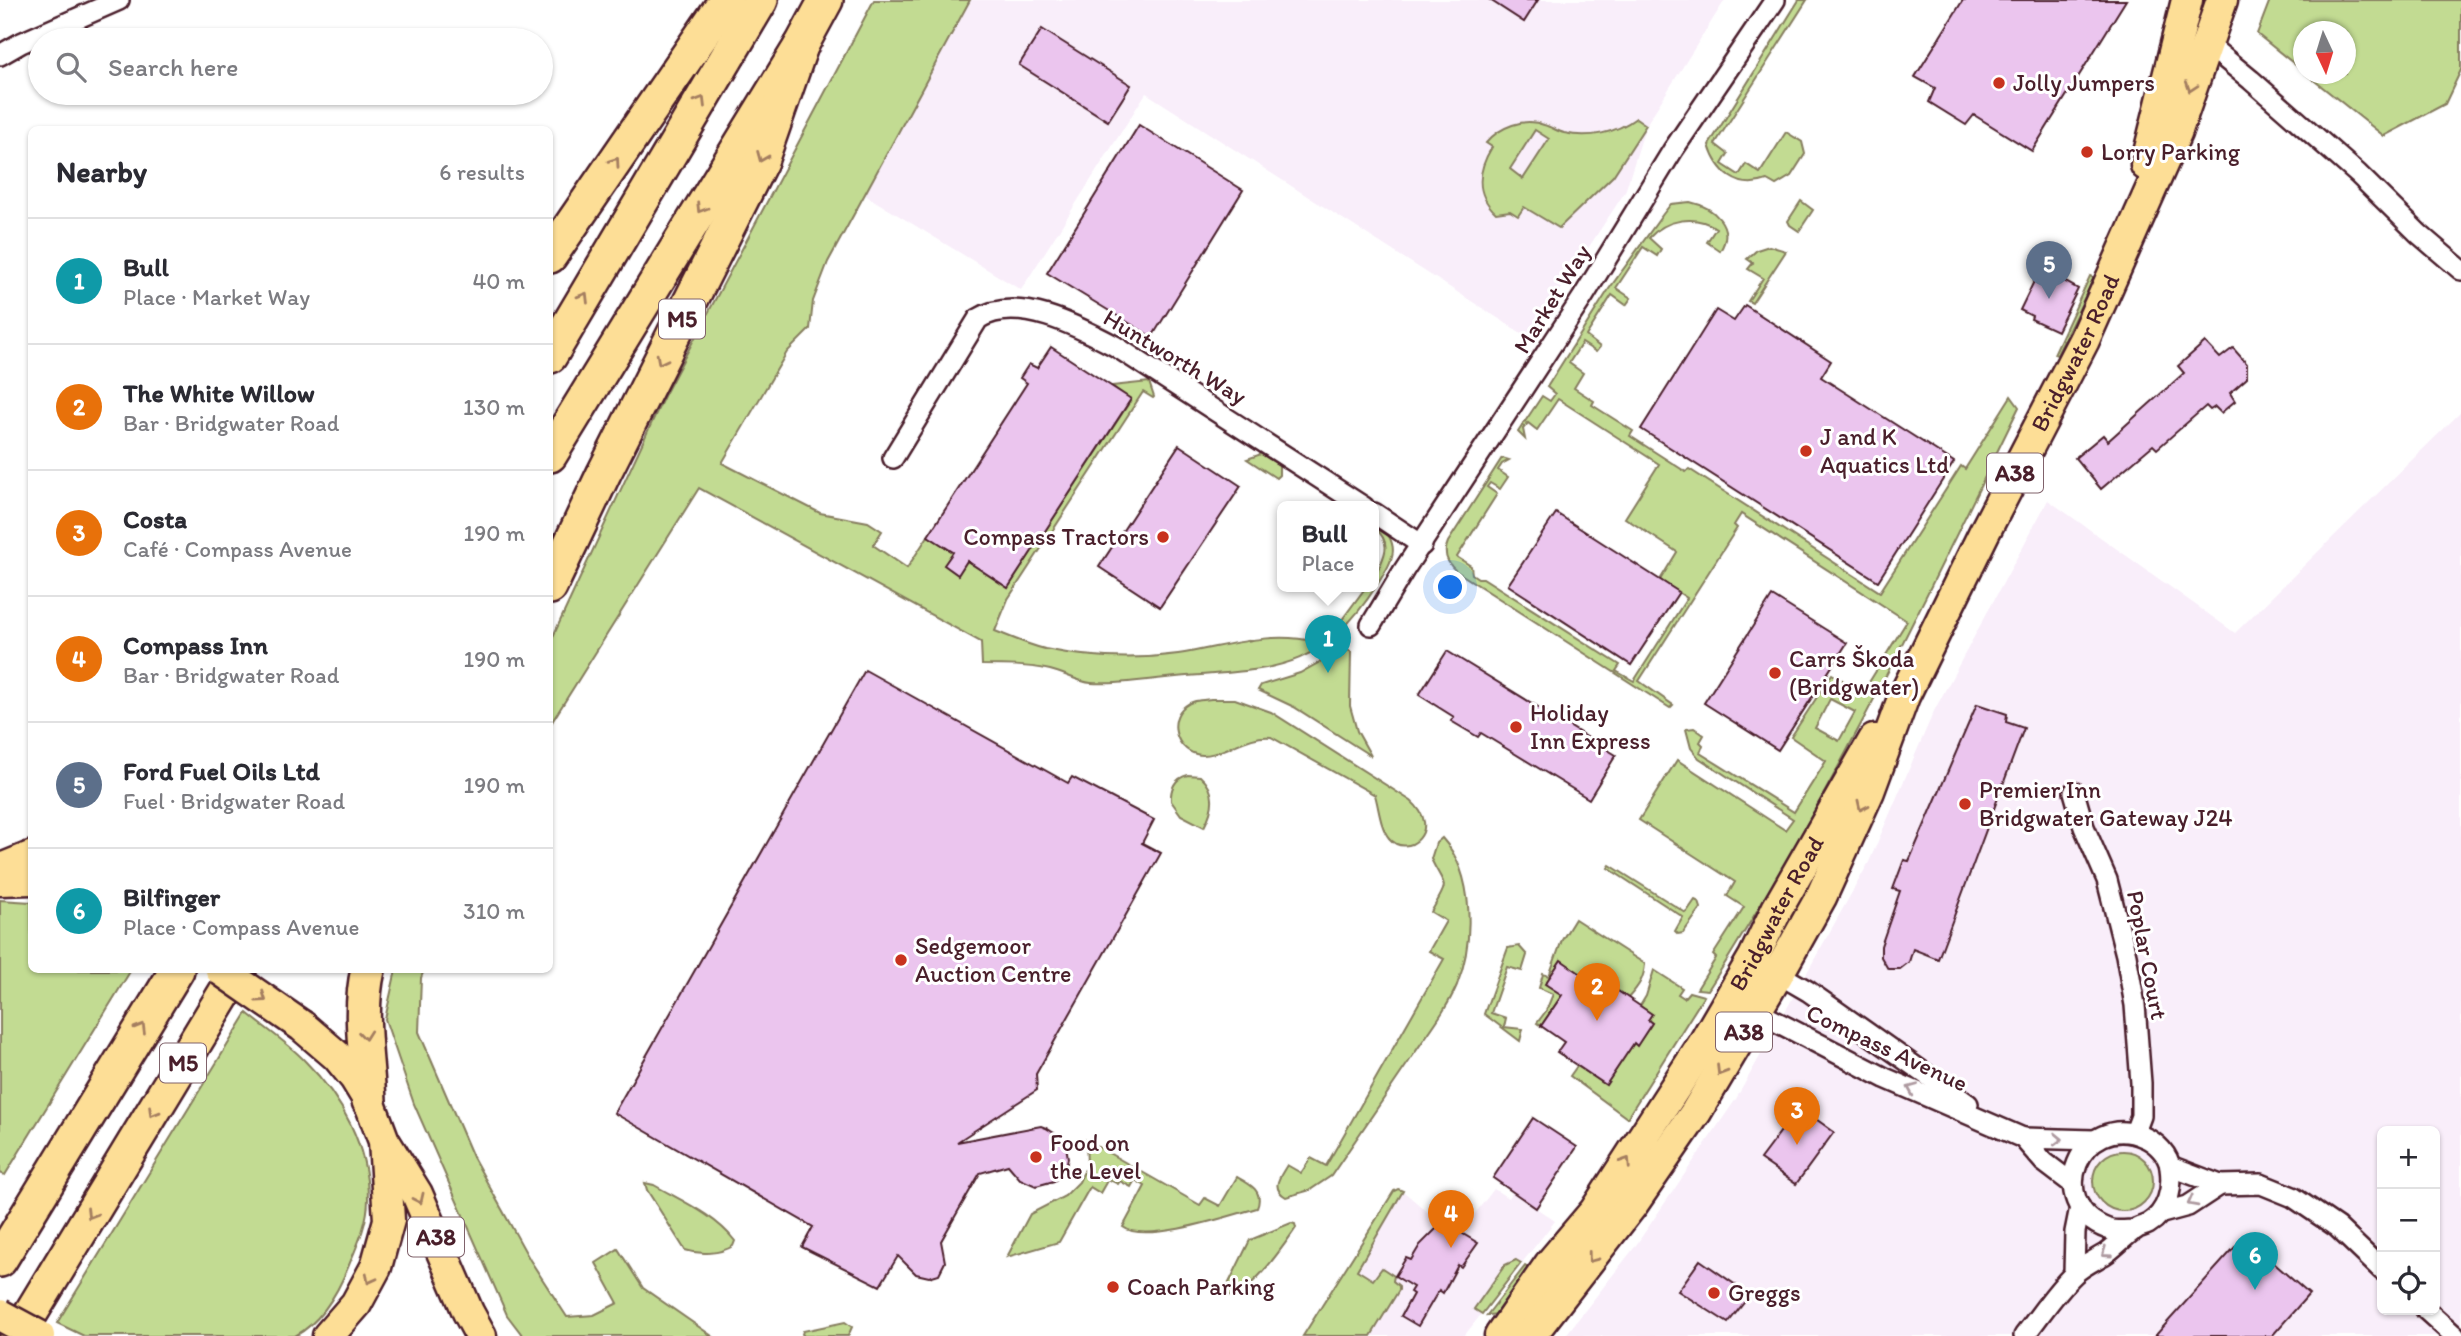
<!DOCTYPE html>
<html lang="en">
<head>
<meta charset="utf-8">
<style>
  body { margin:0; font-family:Itim,sans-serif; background:#f7f7f7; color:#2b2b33 }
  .controls { position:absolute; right:21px; bottom:21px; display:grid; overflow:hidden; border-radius:10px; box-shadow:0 2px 5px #0004 }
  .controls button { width:63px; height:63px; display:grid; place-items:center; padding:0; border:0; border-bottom:2px solid #e1e1e2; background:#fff; color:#2b2b33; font:35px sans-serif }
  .compass { position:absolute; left:2293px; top:21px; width:63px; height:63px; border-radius:50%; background:#fff; box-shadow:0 2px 5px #0004; rotate:176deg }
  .you { position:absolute; left:1451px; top:588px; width:24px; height:24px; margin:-18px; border:5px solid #fff; border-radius:50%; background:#1a73e8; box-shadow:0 0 0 10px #1a73e833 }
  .badge { display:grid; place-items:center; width:46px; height:46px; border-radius:50%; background:#c8321e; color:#fff; font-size:23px; font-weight:700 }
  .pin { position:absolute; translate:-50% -58px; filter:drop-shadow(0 2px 4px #0008) }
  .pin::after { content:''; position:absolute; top:37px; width:24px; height:21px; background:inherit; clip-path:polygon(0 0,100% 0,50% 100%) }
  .popup { position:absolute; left:1277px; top:501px; width:102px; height:91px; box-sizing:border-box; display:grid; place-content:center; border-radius:10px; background:#fff; filter:drop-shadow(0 2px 5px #0005); font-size:23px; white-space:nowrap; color:#7c7c81 }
  .popup b { font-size:26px; color:#2b2b33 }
  .popup::after { content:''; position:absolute; left:50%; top:100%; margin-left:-14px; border:14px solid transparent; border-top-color:#fff }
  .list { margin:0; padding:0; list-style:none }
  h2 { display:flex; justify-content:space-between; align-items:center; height:91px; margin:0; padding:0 28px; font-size:30px }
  h2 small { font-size:23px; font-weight:400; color:#7c7c81 }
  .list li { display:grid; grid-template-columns:46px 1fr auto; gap:21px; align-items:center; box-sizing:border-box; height:126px; padding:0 28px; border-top:2px solid #e1e1e2 }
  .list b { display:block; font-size:26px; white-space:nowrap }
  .list p { margin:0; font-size:23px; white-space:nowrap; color:#7c7c81 }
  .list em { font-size:23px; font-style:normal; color:#7c7c81 }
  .icon { flex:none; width:38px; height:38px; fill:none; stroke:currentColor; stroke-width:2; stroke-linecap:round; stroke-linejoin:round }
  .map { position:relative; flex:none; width:2461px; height:1336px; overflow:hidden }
  .search { position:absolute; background:#fff; box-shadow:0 2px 5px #0004; left:28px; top:28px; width:525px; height:77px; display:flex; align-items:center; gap:18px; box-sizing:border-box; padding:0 24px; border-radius:38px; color:#7c7c81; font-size:26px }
  .panel { position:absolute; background:#fff; box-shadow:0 2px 5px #0004; left:28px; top:126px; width:525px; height:847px; border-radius:10px }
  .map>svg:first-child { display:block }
</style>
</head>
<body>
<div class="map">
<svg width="2461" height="1336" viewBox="0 0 2461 1336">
  <rect width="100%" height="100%" fill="#fff"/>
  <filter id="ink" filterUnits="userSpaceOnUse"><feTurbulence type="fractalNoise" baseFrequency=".0143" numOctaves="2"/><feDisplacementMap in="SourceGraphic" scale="14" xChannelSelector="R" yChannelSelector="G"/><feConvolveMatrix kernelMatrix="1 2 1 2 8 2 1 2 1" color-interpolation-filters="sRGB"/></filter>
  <g filter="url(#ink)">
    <!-- built -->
    <g fill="#f9eefa" fill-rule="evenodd">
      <polygon points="970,0 1725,0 1646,125 1625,192 1529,338 1146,93 1021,290 865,195"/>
      <path d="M2461 412V1336H1565L1634 1248 1736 1099 1869 862 1934 711 2048 500 2235 633ZM2382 1131H2435V1310H2382Z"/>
      <polygon points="1494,1189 1508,1198 1513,1192 1555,1221 1464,1336 1316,1336 1403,1191 1431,1215 1452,1226 1467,1224"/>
    </g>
    <!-- green -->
    <g fill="#c2db92" stroke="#867d5e" stroke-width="2" fill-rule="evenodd">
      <path d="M874 0H970L828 262 813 301 810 329 787 352 722 463 820 513 868 522 882 531 873 545 907 568 928 536 1008 587 1131 400 1112 386 1149 382 1154 397 1153 398 1143 392 1008 599 995 631C1011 637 1028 645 1045 649 1088 658 1135 660 1178 654 1224 647 1270 630 1315 642L1341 621 1366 587H1374C1374 563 1400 550 1374 527L1377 521C1402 546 1394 558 1377 585 1320 674 1272 669 1176 677 1150 679 1117 685 1091 683 1078 682 1064 673 1050 670 1027 665 1005 665 982 665L981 642 699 488 550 725V643L664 396Z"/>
      <path d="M1799 0H1807L1715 144 1728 154 1722 164 1739 175 1746 164 1760 173 1786 132 1802 142 1805 154 1791 176 1776 185 1767 180C1738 191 1717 172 1709 145Z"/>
      <polygon points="2270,0 2461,0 2461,70 2445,104 2384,136 2306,74 2346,74 2346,32 2304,32 2303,71 2257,34"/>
      <path d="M1636 118 1646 125 1613 176 1559 228 1524 207 1518 216 1510 211 1496 213C1474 193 1478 170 1492 147L1486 143C1499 127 1524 117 1544 125 1551 127 1557 131 1564 133 1589 139 1616 133 1636 118ZM1535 130 1549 139 1523 179 1510 169Z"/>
      <polygon points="1801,201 1813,210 1799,231 1790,225 1788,221"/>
      <path d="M1690 202C1713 207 1736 226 1720 251L1707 242 1716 228C1695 214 1666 219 1649 238L1661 249 1657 256 1643 247 1616 288 1631 298 1626 305 1612 295 1586 336 1600 347 1596 352 1582 343 1569 363 1583 373 1574 388 1594 401 1592 405 1633 431 1630 436 1686 472 1689 469 1880 592 1961 466 1965 469 2011 396 2019 407C1922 605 1827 805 1708 990L1697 989 1716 958 1713 955 1744 907 1727 896 1735 882 1639 820 1677 760 1785 830 1793 819 1699 758 1691 748 1686 729 1694 728 1704 735 1700 742 1703 745 1700 753 1794 812 1826 761 1791 737 1832 674 1863 692 1907 621 1741 514 1734 525 1737 528 1639 681 1673 705 1670 708 1456 571C1447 563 1443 553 1448 542L1502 458 1509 460 1502 464 1498 470 1508 477 1500 489 1490 483 1487 487 1497 494 1457 557 1471 566 1472 574 1478 578H1483L1620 665 1616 671 1634 681 1687 598 1660 580 1677 552 1625 518 1659 464 1558 399 1537 430 1528 423 1523 429 1525 439 1518 432 1542 396 1550 401 1555 394 1547 387 1609 289 1663 214 1671 204ZM1830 699 1855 712 1839 741 1815 728Z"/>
      <polygon points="1769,246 1786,251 1752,303 1748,301 1763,278 1748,269 1753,263 1747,259 1757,250"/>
      <polygon points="2090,276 2094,278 2057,355 2054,354"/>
      <polygon points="1261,454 1279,465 1279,475 1276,478 1247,459"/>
      <polygon points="1345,648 1351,652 1350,706 1357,731 1371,756 1294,707 1258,690 1261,685 1300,673"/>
      <path d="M1211 699H1235L1271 712 1411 801C1444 830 1407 860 1389 838 1380 827 1379 808 1375 795L1271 737C1245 734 1218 760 1196 754 1176 749 1167 720 1185 706 1192 700 1202 700 1211 699Z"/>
      <path d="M1188 775 1200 776C1217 791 1214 808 1204 827L1181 815 1171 801C1170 789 1175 778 1188 775Z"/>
      <path d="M1442 838C1475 874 1474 942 1457 985 1446 1011 1427 1034 1412 1057 1385 1097 1358 1137 1331 1176L1310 1190 1286 1197C1270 1188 1280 1177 1287 1165L1301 1173 1311 1158 1326 1166 1444 959 1429 951 1446 921 1431 912C1450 879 1446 890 1431 859L1436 843Z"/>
      <polygon points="1610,865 1686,913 1695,900 1699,902 1701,908 1683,933 1678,934 1675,931 1683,917 1608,868"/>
      <polygon points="0,900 31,902 32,970 131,970 5,1175 0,1173"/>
      <path d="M1575 919 1645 964C1644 979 1638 987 1628 998L1591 973 1587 978 1561 961 1562 995 1541 1026 1537 1023 1546 1011 1553 994 1539 988 1543 974 1549 976 1562 940Z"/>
      <polygon points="1519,946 1527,955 1522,971 1507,967 1491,1013 1506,1018 1504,1027 1523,1029 1520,1041 1484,1014 1508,948"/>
      <polygon points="396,970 424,970 421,978 419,1032 473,1157 530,1260 567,1317 594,1315 618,1303 596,1263 618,1249 643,1288 712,1336 523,1336 507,1315 414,1104 385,1019"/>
      <polygon points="1654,970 1682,988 1678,994 1684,998 1689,992 1704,996 1627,1118 1570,1076 1577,1066 1606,1084 1634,1043 1637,1045 1652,1023 1648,1020 1651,1014 1640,1006 1646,996"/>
      <path d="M247 1013C266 1029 288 1043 305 1061 342 1098 368 1146 368 1199 368 1222 358 1244 349 1265 338 1292 321 1322 295 1336H84L57 1323Z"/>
      <path d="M1086 1140 1200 1205 1205 1198 1220 1206 1237 1177C1250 1184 1264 1191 1257 1208 1229 1216 1145 1244 1123 1227L1145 1186 1135 1180 1131 1187 1120 1181 1118 1184 1108 1179 1100 1193 1090 1187 1059 1242 1007 1257 1030 1214 1065 1196 1079 1182 1087 1165Z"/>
      <circle cx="2123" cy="1181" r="30"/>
      <path d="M645 1183 654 1185C682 1201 715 1215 735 1241L733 1246C720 1254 700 1255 685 1250L647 1190Z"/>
      <polygon points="1398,1189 1403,1191 1357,1270 1373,1280 1382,1268 1394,1276 1393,1281 1399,1286 1399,1290 1371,1336 1303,1336 1394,1191"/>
      <path d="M1291 1223 1295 1224 1296 1228C1284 1245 1248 1299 1226 1296L1225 1291 1250 1240Z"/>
      <polygon points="1516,1260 1521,1263 1482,1314 1474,1309 1505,1265"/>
      <polygon points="1525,1266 1531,1270 1500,1314 1487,1315"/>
      <polygon points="845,1322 852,1327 848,1336 804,1336 802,1334 803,1331"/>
    </g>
    <!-- building -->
    <g fill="#ebc5ee" stroke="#4a1f2b" stroke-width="2">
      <polygon points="1490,0 1538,0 1524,22"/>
      <polygon points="1963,0 2126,0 2032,151 1974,115 1966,125 1929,102 1935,88 1915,77"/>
      <polygon points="1042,29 1131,85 1108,121 1019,65"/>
      <polygon points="1139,125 1243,190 1152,337 1047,273"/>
      <polygon points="2038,273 2051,279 2053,275 2078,289 2057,331 2031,319 2032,316 2020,310"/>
      <polygon points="1745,305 1831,361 1821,377 1954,462 1878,581 1641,429 1716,310 1734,321"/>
      <polygon points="2205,342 2220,358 2233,348 2247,364 2247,378 2230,393 2235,401 2221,413 2215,407 2210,410 2206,406 2157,449 2153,445 2101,489 2075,458 2103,435 2108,441 2184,373 2178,366"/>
      <polygon points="1051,347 1131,399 1008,588 967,561 958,575 944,565 953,552 928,536 1027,383 1020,378 1029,364 1037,368"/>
      <polygon points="1179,445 1241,486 1160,607 1099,567"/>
      <polygon points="1556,513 1679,592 1631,665 1508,585"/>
      <polygon points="1772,596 1847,643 1778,750 1704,703"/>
      <polygon points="1447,651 1616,755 1589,799 1481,733 1478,737 1451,721 1454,717 1419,695"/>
      <polygon points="865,670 1068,783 1072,777 1154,820 1142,843 1161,853 1036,1074 1037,1090 957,1142 1041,1126 1046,1128 1065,1140 1068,1158 1065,1171 1054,1181 1036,1186 1020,1179 1008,1165 980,1173 941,1241 945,1262 939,1274 929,1277 916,1274 898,1256 880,1286 802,1247 813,1227 614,1113"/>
      <polygon points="1977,704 2007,714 2006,722 2024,728 1938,959 1913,949 1909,962 1900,969 1888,969 1881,957 1881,946 1900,891 1893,889 1904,860 1909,861"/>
      <polygon points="1561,960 1587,978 1591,973 1652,1014 1648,1020 1652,1023 1637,1046 1634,1043 1606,1085 1557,1052 1564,1042 1541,1026 1562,995 1545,984"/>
      <polygon points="1799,1107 1834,1132 1796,1184 1760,1159"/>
      <polygon points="1533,1118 1577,1147 1536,1208 1493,1178"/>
      <polygon points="1443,1222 1478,1243 1461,1267 1458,1265 1443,1293 1439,1290 1418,1326 1401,1316 1413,1294 1410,1292 1413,1287 1395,1276 1406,1258 1411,1260 1420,1245"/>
      <polygon points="2244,1237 2309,1294 2272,1336 2155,1336"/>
      <polygon points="1700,1260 1750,1295 1728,1323 1678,1291"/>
    </g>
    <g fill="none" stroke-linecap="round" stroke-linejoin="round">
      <!-- minor casing -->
      <g stroke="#4a1f2b" stroke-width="24">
        <g id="minor">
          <polyline points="2206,43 2251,80 2358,174 2419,234 2461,270"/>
          <polyline points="0,55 21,43 119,0"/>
          <path d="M893 458 978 319C1017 294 1079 327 1115 346L1364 507"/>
          <polyline points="1374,513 1422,545"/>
          <polyline points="1371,625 1404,570 1583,297 1673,150 1775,0"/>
          <polyline points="2074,792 2084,827 2107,880 2126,955 2135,1005 2141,1083 2141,1116 2135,1132"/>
          <polyline points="1770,969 1808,991 1968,1104"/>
          <polyline points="1748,1007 1885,1078 2023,1138 2044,1162 2073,1184"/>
          <polyline points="2023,1138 2094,1140"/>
          <polyline points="2170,1166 2220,1185 2261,1184 2293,1197 2337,1227 2382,1270"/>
          <polyline points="2162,1213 2188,1206 2220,1185"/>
          <polyline points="2074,1273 2075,1232 2080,1207"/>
          <polyline points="2426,1310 2455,1336"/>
          <path d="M2024 1336C2040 1316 2055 1292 2074 1274 2082 1266 2095 1260 2105 1254 2115 1247 2124 1237 2134 1230 2138 1227 2144 1226 2148 1224 2168 1212 2173 1189 2170 1168 2169 1155 2156 1142 2144 1137 2081 1109 2041 1205 2108 1229 2116 1232 2127 1230 2135 1230"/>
        </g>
      </g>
      <!-- primary casing -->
      <g stroke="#4a1f2b" stroke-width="35">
        <g id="primary">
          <polyline points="2146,165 2187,0"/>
          <polyline points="0,880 32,879"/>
          <polyline points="302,1026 337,1056 355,1078 369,1101 384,1141 389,1220 376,1267 356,1304 328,1336"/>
          <polyline points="386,1144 417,1194 468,1312 481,1336"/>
          <path id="s1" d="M1500 1336 1550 1264 1595 1211 1702 1046 1754 957 1777 909 1874 740"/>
          <path id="s2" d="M1530 1336 1632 1205 1696 1112 1778 974 1821 897 1869 791 1904 696 1984 533 2084 340 2176 133 2222 0"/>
        </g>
      </g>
      <!-- motorway casing -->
      <g stroke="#4a1f2b" stroke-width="38">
        <g id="motorway">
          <polyline points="550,256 726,0"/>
          <polyline points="550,356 761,0"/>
          <polyline points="550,455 801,46 826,0"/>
          <polyline points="550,587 604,473 761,161 801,46"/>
          <polyline points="0,871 32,858"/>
          <path d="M368 970C358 1012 367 1058 369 1101"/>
          <polyline points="0,1260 177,970"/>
          <polyline points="17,1336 239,970"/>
        </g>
      </g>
      <!-- minor -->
      <use href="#minor" stroke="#fff" stroke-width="19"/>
      <!-- primary -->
      <use href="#primary" stroke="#fdde96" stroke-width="30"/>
      <!-- motorway -->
      <use href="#motorway" stroke="#fdde96" stroke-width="33"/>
      <!-- primary-bridge casing -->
      <g stroke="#4a1f2b" stroke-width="35" stroke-linecap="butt">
        <g id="primary-bridge">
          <polyline points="221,970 302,1026"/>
          <polyline points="0,1315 39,1336"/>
        </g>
      </g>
      <!-- primary-bridge -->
      <use href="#primary-bridge" stroke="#fdde96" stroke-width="30"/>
    </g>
    <!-- one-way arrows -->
    <defs><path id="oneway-chevron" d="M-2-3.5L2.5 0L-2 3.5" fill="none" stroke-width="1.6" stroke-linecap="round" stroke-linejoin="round" transform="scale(1.75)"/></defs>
    <g stroke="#a47e60">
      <use href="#oneway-chevron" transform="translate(2191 87) rotate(109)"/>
      <use href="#oneway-chevron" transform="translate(701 101) rotate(-59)"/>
      <use href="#oneway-chevron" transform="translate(762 157) rotate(112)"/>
      <use href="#oneway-chevron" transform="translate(615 162) rotate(-55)"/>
      <use href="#oneway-chevron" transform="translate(701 208) rotate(122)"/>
      <use href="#oneway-chevron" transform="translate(584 297) rotate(-59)"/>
      <use href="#oneway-chevron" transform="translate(661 360) rotate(117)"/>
      <use href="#oneway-chevron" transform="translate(1862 806) rotate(115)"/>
      <use href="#oneway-chevron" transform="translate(262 998) rotate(35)"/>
      <use href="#oneway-chevron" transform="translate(141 1028) rotate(-59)"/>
      <use href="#oneway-chevron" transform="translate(365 1035) rotate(84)"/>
      <use href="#oneway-chevron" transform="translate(1721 1071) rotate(121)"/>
      <use href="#oneway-chevron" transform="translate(153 1112) rotate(121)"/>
      <use href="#oneway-chevron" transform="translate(1626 1162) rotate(-57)"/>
      <use href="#oneway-chevron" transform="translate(419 1199) rotate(65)"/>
      <use href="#oneway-chevron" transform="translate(91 1214) rotate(121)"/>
      <use href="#oneway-chevron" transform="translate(1592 1258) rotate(127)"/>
      <use href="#oneway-chevron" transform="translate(370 1279) rotate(118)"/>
    </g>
    <g stroke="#ae9aa0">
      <use href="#oneway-chevron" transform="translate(1912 1089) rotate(-157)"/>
      <use href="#oneway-chevron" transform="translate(2058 1139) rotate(2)"/>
      <use href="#oneway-chevron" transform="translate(2192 1202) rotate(152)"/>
      <use href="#oneway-chevron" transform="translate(2106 1253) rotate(145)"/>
    </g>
  </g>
  <!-- markers -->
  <g fill="#c8321e" stroke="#fff" stroke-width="2.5">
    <circle cx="1999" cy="83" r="7"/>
    <circle cx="2087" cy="152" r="7"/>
    <circle cx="1806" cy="451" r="7"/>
    <circle cx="1163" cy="537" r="7"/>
    <circle cx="1775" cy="673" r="7"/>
    <circle cx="1516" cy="727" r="7"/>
    <circle cx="1965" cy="804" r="7"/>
    <circle cx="901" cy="960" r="7"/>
    <circle cx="1036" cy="1157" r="7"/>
    <circle cx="1113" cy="1287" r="7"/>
    <circle cx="1714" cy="1293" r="7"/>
  </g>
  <g text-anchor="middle" stroke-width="6" stroke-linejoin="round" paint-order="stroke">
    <!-- shield labels -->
    <g fill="#fff" stroke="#80626b" stroke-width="2">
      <rect x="659" y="299.5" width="46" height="39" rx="5"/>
      <rect x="1987" y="453.5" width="56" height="39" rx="5"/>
      <rect x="1716" y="1012.5" width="56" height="39" rx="5"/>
      <rect x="160" y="1043.5" width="46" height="39" rx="5"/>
      <rect x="408" y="1217.5" width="56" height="39" rx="5"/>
    </g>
    <g font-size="23" font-weight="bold" fill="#4a1f2b">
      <text x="682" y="327">M5</text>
      <text x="2015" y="481">A38</text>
      <text x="1744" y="1040">A38</text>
      <text x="183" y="1071">M5</text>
      <text x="436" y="1245">A38</text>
    </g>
    <!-- poi labels -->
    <g font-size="24" fill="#4a1f2b" stroke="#fff" text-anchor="start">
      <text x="2013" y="91">Jolly Jumpers</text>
      <text x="2101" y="160">Lorry Parking</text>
      <text x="1820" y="445">J and K<tspan x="1820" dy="28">Aquatics Ltd</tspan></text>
      <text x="1149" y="545" text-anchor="end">Compass Tractors</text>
      <text x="1789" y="667">Carrs Škoda<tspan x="1789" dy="28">(Bridgwater)</tspan></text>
      <text x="1530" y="721">Holiday<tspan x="1530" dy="28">Inn Express</tspan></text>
      <text x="1979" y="798">Premier Inn<tspan x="1979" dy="28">Bridgwater Gateway J24</tspan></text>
      <text x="915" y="954">Sedgemoor<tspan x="915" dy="28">Auction Centre</tspan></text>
      <text x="1050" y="1151">Food on<tspan x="1050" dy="28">the Level</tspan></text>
      <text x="1127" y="1295">Coach Parking</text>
      <text x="1728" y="1301">Greggs</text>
    </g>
    <!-- street labels -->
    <g font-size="24" fill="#4a1f2b" stroke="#fff">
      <text transform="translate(1552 299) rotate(-58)" y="8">Market Way</text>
      <text dy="8" stroke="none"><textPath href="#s2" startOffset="1129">Bridgwater Road</textPath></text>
      <text transform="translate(1175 357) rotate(31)" y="8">Huntworth Way</text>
      <text dy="8" stroke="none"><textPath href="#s1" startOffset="506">Bridgwater Road</textPath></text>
      <text transform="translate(2147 955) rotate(79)" y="8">Poplar Court</text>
      <text transform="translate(1887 1048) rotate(25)" y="8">Compass Avenue</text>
    </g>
  </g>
</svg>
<div class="controls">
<button>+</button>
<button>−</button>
<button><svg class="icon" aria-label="locate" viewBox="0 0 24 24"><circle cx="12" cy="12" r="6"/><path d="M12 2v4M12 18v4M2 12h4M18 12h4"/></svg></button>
</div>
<svg class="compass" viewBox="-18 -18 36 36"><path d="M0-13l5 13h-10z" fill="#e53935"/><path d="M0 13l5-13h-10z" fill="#7c7c81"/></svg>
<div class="you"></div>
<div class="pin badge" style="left:1328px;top:673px;background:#0f9aa8">1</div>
<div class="popup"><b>Bull</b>Place</div>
<div class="pin badge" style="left:1597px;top:1021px;background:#e8710a">2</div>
<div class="pin badge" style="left:1797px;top:1145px;background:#e8710a">3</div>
<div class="pin badge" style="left:1451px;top:1248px;background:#e8710a">4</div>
<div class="pin badge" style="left:2049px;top:299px;background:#5c6f8a">5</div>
<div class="pin badge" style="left:2255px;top:1290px;background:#0f9aa8">6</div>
<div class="search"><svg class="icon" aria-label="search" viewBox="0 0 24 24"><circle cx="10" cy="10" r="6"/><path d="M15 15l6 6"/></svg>Search here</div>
<section class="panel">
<h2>Nearby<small>6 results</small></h2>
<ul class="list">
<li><span class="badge" style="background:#0f9aa8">1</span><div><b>Bull</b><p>Place · Market Way</p></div><em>40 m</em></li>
<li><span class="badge" style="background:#e8710a">2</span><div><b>The White Willow</b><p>Bar · Bridgwater Road</p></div><em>130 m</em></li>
<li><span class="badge" style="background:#e8710a">3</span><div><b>Costa</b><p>Café · Compass Avenue</p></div><em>190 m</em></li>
<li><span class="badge" style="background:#e8710a">4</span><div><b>Compass Inn</b><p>Bar · Bridgwater Road</p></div><em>190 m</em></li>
<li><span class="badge" style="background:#5c6f8a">5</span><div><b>Ford Fuel Oils Ltd</b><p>Fuel · Bridgwater Road</p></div><em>190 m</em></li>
<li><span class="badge" style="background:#0f9aa8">6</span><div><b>Bilfinger</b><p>Place · Compass Avenue</p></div><em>310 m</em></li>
</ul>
</section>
</div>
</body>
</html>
